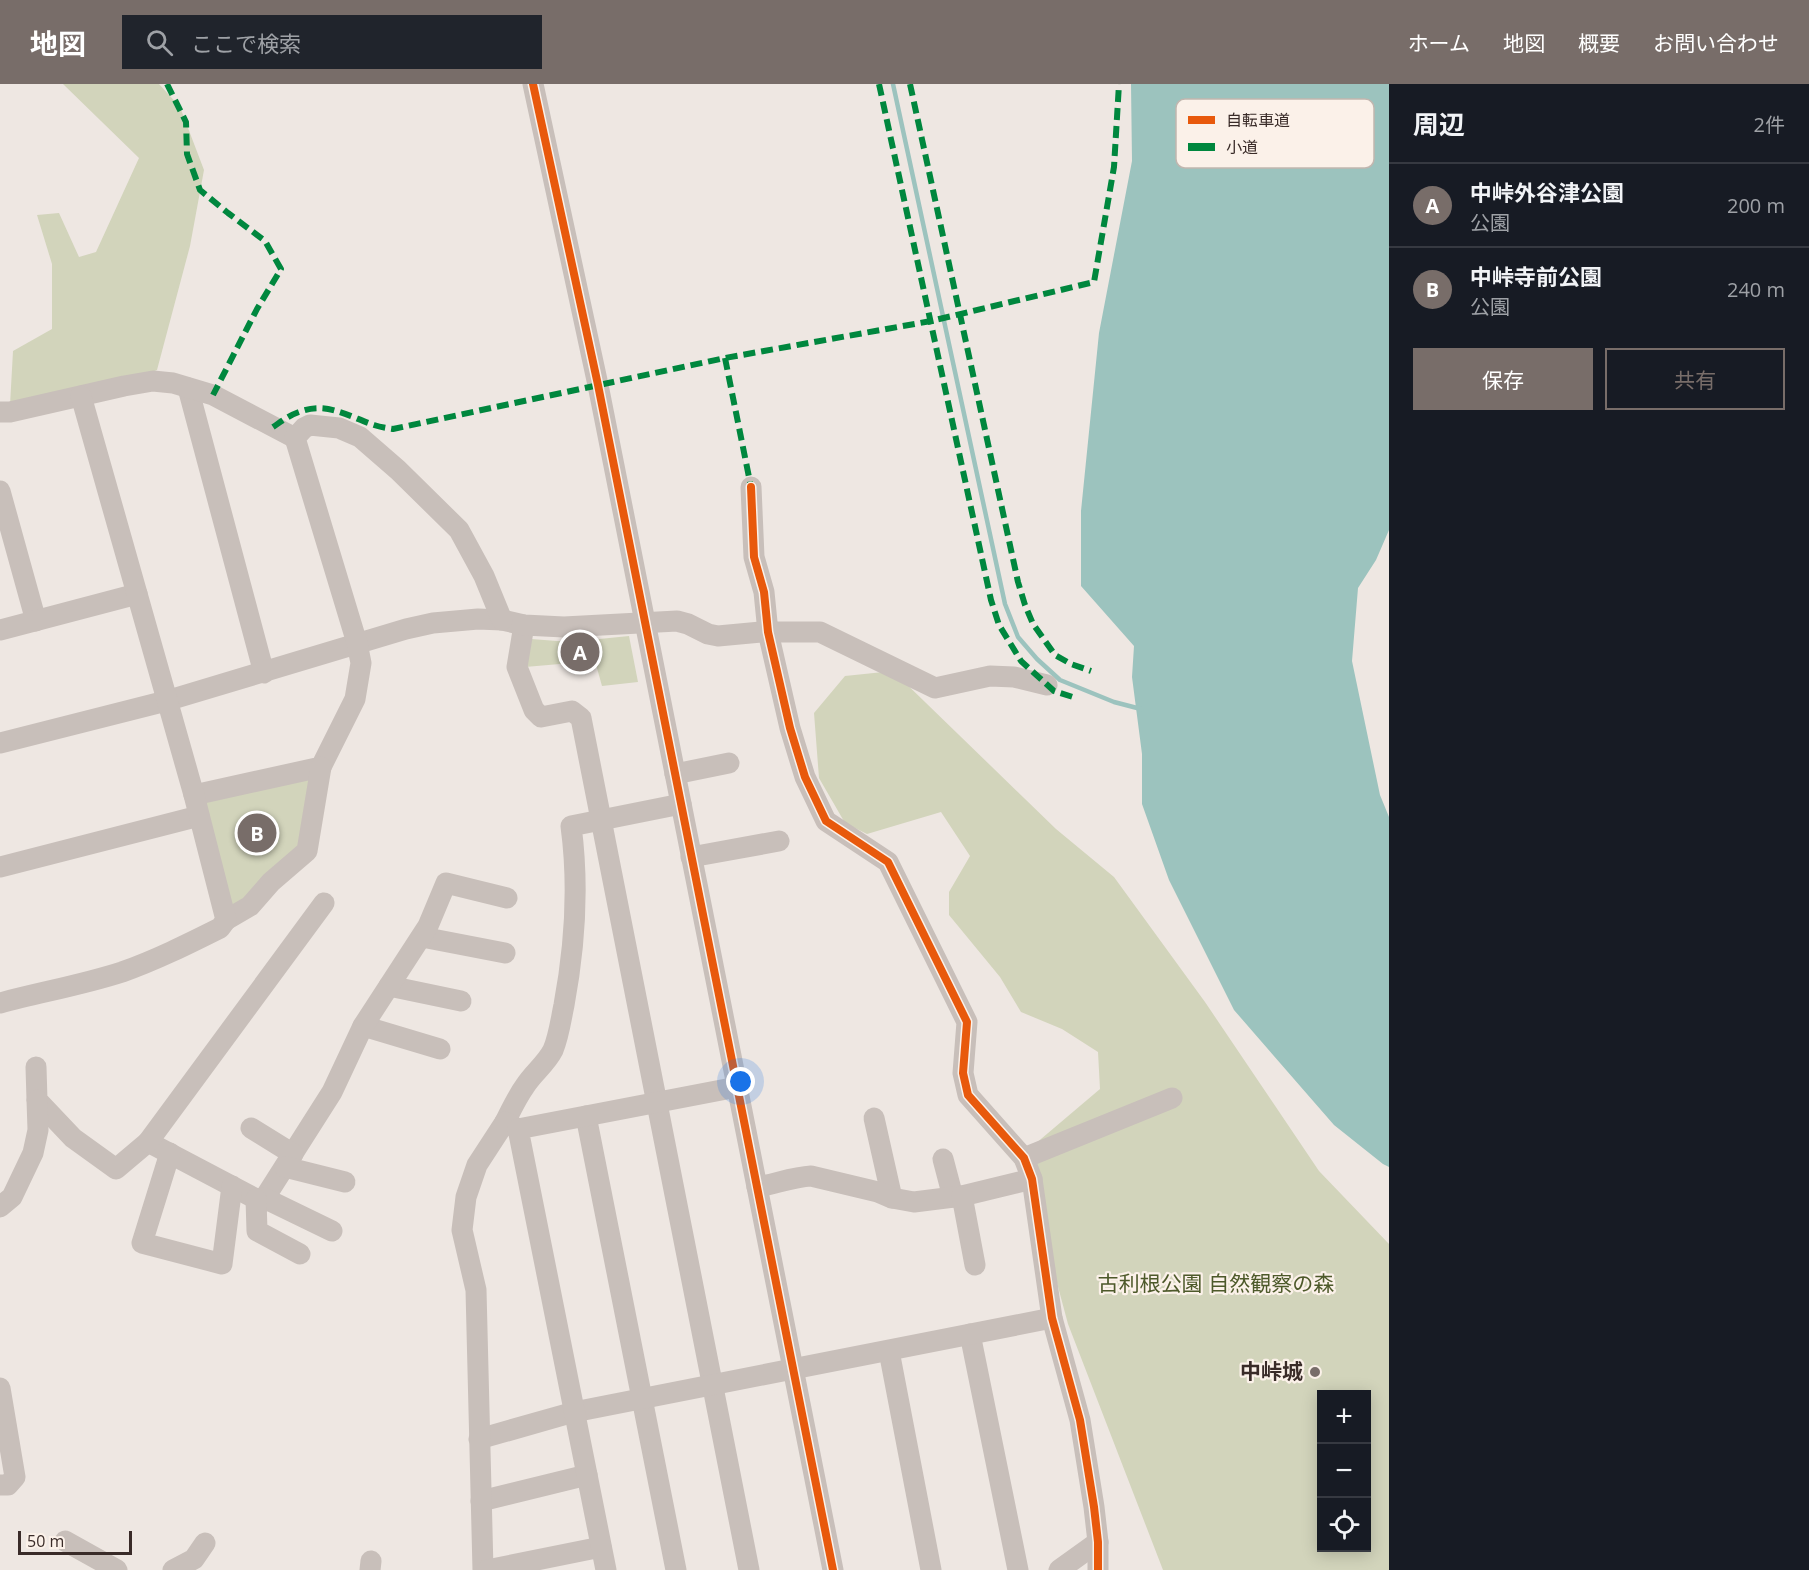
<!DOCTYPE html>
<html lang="ja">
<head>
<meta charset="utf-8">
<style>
  body { margin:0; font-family:"Open Sans","Noto Sans JP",sans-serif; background:#20242c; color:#f1f3f6 }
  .controls { position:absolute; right:18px; bottom:18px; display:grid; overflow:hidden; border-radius:0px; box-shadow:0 3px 15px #0003 }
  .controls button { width:54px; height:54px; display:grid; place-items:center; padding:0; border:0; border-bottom:2px solid #363941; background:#171b24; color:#f1f3f6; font:30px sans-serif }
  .scale { position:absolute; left:18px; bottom:15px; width:114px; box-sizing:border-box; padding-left:6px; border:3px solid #392b28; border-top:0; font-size:16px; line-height:21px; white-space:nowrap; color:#392b28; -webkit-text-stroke:4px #fbf1e9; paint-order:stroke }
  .you { position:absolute; left:741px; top:998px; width:21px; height:21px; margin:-15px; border:4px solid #fff; border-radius:50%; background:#1a73e8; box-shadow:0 0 0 9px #1a73e833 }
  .badge { display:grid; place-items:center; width:39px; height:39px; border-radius:50%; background:#786d69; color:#fff; font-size:20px; font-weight:700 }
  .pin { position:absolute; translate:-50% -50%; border:3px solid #fff; box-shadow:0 2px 6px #0006 }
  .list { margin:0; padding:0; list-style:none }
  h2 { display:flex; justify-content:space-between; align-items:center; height:78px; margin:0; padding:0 24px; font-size:26px }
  h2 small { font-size:20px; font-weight:400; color:#9ea1a6 }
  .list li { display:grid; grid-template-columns:39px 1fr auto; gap:18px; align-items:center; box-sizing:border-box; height:84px; padding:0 24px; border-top:2px solid #363941 }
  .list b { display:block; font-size:22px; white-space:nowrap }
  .list p { margin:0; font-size:20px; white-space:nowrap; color:#9ea1a6 }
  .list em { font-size:20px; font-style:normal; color:#9ea1a6 }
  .actions { display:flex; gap:12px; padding:18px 24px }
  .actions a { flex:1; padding:14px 0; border:2px solid #786d69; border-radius:0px; text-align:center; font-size:21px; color:#786d69 }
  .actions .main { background:#786d69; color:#fff }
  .icon { flex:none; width:33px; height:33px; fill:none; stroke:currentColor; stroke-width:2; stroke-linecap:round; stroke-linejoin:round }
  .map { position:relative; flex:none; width:1389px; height:1486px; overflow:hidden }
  header { display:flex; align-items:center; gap:36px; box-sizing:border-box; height:84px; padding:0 30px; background:#786d69; color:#fff }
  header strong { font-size:28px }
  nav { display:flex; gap:33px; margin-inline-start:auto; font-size:21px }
  .search { width:420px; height:54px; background:#20242c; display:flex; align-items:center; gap:15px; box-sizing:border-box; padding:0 21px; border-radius:0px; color:#9ea1a6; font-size:22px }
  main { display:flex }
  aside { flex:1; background:#171b24 }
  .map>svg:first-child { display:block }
</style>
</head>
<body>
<header>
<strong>地図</strong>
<div class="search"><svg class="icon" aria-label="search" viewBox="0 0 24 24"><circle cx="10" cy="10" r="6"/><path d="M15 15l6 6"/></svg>ここで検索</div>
<nav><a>ホーム</a><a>地図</a><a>概要</a><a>お問い合わせ</a></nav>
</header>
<main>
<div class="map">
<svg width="1389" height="1486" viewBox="0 0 1389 1486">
  <rect width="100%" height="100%" fill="#eee7e2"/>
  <!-- green -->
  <g fill="#d2d4bb" fill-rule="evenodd">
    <polygon points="63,0 159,0 180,23 204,86 190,162 157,286 129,298 10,321 13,267 52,245 52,180 37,131 59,129 79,173 96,168 139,74"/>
    <polygon points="629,552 638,598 602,602 595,577 525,583 531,555 570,558"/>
    <path d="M893 587 1056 745 1114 793 1205 918 1319 1087 1389 1160V1486H1163L1068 1240 1049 1169 1028 1066 1100 1005 1098 968 1062 945 1021 928 1000 893 949 831V808L970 772 941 728 867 750 845 739 819 694 814 629 845 592ZM1322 1310H1366V1464H1322Z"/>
    <polygon points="321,683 307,767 226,836 194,711"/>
  </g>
  <!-- water -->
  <polygon fill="#9cc3be" points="1131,0 1389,0 1389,446 1376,476 1358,504 1352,577 1380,711 1389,733 1389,1083 1383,1080 1334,1041 1234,926 1169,796 1142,720 1142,670 1132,593 1134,562 1081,502 1081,427 1099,249 1132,77"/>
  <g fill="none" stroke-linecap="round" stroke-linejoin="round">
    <!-- stream -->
    <polyline stroke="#9cc3be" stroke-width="4.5" points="893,0 1005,520 1018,553 1037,575 1060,596 1114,618 1141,625"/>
    <!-- minor -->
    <g stroke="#c8bfba" stroke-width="21">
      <polyline points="533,0 598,301 833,1486"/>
      <polyline points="188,304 264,589"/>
      <polyline points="0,328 10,328 124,302 153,297 173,299 213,311 295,354"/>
      <polyline points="751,403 754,473 764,508 768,548 790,644 805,693 826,737 888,778 967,938 963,989 968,1011 1024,1074 1032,1095 1052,1234 1080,1336 1094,1423 1098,1458 1098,1486"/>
      <polyline points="0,407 36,537"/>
      <polyline points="524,541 517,583 534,626 541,633 572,627 581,634 749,1486"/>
      <polyline points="0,546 137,510"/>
      <polyline points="0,659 166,617 406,545 433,539 478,535 502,536 524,541 564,543 677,537 688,540 708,550 718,552 761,548 820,548 935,604 990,592 1014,593 1047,601"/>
      <polyline points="675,690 729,679"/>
      <polyline points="194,711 321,683 355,615 361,579 357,559 295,354 304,344 310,341 339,344 360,353 398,386 459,446 484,492 502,536"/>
      <polyline points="691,773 779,757"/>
      <polyline points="0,783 199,732"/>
      <polyline points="226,836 250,822 271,798 307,767 321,683"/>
      <polyline points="422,853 505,869"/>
      <polyline points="389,902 461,917"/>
      <path d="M0 919C41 908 82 901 122 888 156 876 188 860 220 844L226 836 194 711 81 312"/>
      <polyline points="363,942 440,965"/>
      <polyline points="36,983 37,1016 73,1054 116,1085 148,1058 262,1118 332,1008 363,942 428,842 446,799 507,814"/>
      <polyline points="586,1032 676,1486"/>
      <polyline points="874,1034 892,1114"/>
      <path d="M505 1038C511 1026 517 1013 525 1002 533 989 546 980 553 966 559 952 561 935 564 921 575 862 579 802 571 742L681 720"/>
      <polyline points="251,1044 293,1070"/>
      <polyline points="148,1058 324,819"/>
      <polyline points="170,1069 142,1159 222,1180 232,1102"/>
      <polyline points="1024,1074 1172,1014"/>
      <polyline points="943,1075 953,1113"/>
      <polyline points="285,1083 345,1098"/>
      <path d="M757 1103C775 1100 793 1093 811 1092L878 1108 892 1114 914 1118 962 1112 1032 1095"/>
      <polyline points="962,1112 975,1181"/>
      <polyline points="264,1114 332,1147"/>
      <polyline points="256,1115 257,1147 300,1170"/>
      <polyline points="0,1123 12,1113 33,1069 38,1046 37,1016"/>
      <polyline points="970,1250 1018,1486"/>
      <polyline points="889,1267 931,1486"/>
      <polyline points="0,1304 15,1393 8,1401 0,1401"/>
      <polyline points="479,1355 574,1328 1052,1234"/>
      <polyline points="481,1417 587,1391"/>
      <polyline points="65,1457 117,1486"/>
      <polyline points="173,1486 194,1475 205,1459"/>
      <polyline points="370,1486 371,1477"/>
      <polyline points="483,1486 476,1206 462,1146 466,1113 477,1081 505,1038 518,1045"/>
      <polyline points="487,1486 601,1463"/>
      <polyline points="606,1486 518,1045 737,1003"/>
      <polyline points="1059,1486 1098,1458"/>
    </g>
    <!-- quiet -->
    <g stroke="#00873e" stroke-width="6" stroke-dasharray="12 6" stroke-linecap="butt">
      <polyline points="167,0 186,38 187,70 200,106 228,129 265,157 281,185 257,225 213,311"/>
      <polyline points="879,0 991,516 999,541 1021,577 1054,607 1076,614"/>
      <polyline points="910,0 1018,498 1025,521 1033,540 1055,571 1071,580 1091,587"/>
      <polyline points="725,274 751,403"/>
      <path d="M273 343C282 337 291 330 302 327 328 318 350 333 374 341 380 343 386 344 393 345L725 274 931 237 1094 198 1114 83 1119 0"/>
    </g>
    <!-- cycleway casing -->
    <g stroke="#fbf1e9" stroke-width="11">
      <g id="cycleway">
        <polyline points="533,0 598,301 833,1486"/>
        <polyline points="751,403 754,473 764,508 768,548 790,644 805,693 826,737 888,778 967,938 963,989 968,1011 1024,1074 1032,1095 1052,1234 1080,1336 1094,1423 1098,1458 1098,1486"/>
      </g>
    </g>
    <!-- cycleway -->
    <use href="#cycleway" stroke="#e8590c" stroke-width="8"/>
  </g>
  <!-- markers -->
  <circle fill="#786d69" stroke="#fbf1e9" stroke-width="2" cx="1315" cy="1288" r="6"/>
  <g text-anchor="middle" stroke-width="4.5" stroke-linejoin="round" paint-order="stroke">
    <!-- park labels -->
    <g font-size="21" fill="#4d592a" stroke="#fbf1e9">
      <text x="1216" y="1207">古利根公園 自然観察の森</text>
    </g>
    <!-- poi labels -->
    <g font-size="21" font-weight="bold" fill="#392b28" stroke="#fbf1e9" text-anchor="end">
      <text x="1303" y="1295">中峠城</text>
    </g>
  </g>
  <!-- legend -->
  <rect x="1176" y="15" width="198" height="69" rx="9" fill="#fbf1e9" stroke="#c1b6af" stroke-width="1.5"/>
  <rect x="1188" y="32" width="27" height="8" fill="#e8590c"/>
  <rect x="1188" y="59" width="27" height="8" fill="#00873e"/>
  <g font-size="16" fill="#392b28">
    <text x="1226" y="42">自転車道</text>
    <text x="1226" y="69">小道</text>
  </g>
</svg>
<div class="controls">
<button>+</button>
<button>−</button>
<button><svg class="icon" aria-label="locate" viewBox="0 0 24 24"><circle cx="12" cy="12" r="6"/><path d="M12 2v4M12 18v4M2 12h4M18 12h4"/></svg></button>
</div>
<div class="scale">50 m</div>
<div class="you"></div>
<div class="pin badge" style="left:580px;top:568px">A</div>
<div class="pin badge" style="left:257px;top:749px">B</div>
</div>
<aside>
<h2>周辺<small>2件</small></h2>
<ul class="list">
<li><span class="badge">A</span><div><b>中峠外谷津公園</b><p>公園</p></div><em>200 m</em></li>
<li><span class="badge">B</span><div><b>中峠寺前公園</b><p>公園</p></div><em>240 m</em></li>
</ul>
<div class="actions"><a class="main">保存</a><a>共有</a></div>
</aside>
</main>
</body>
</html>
